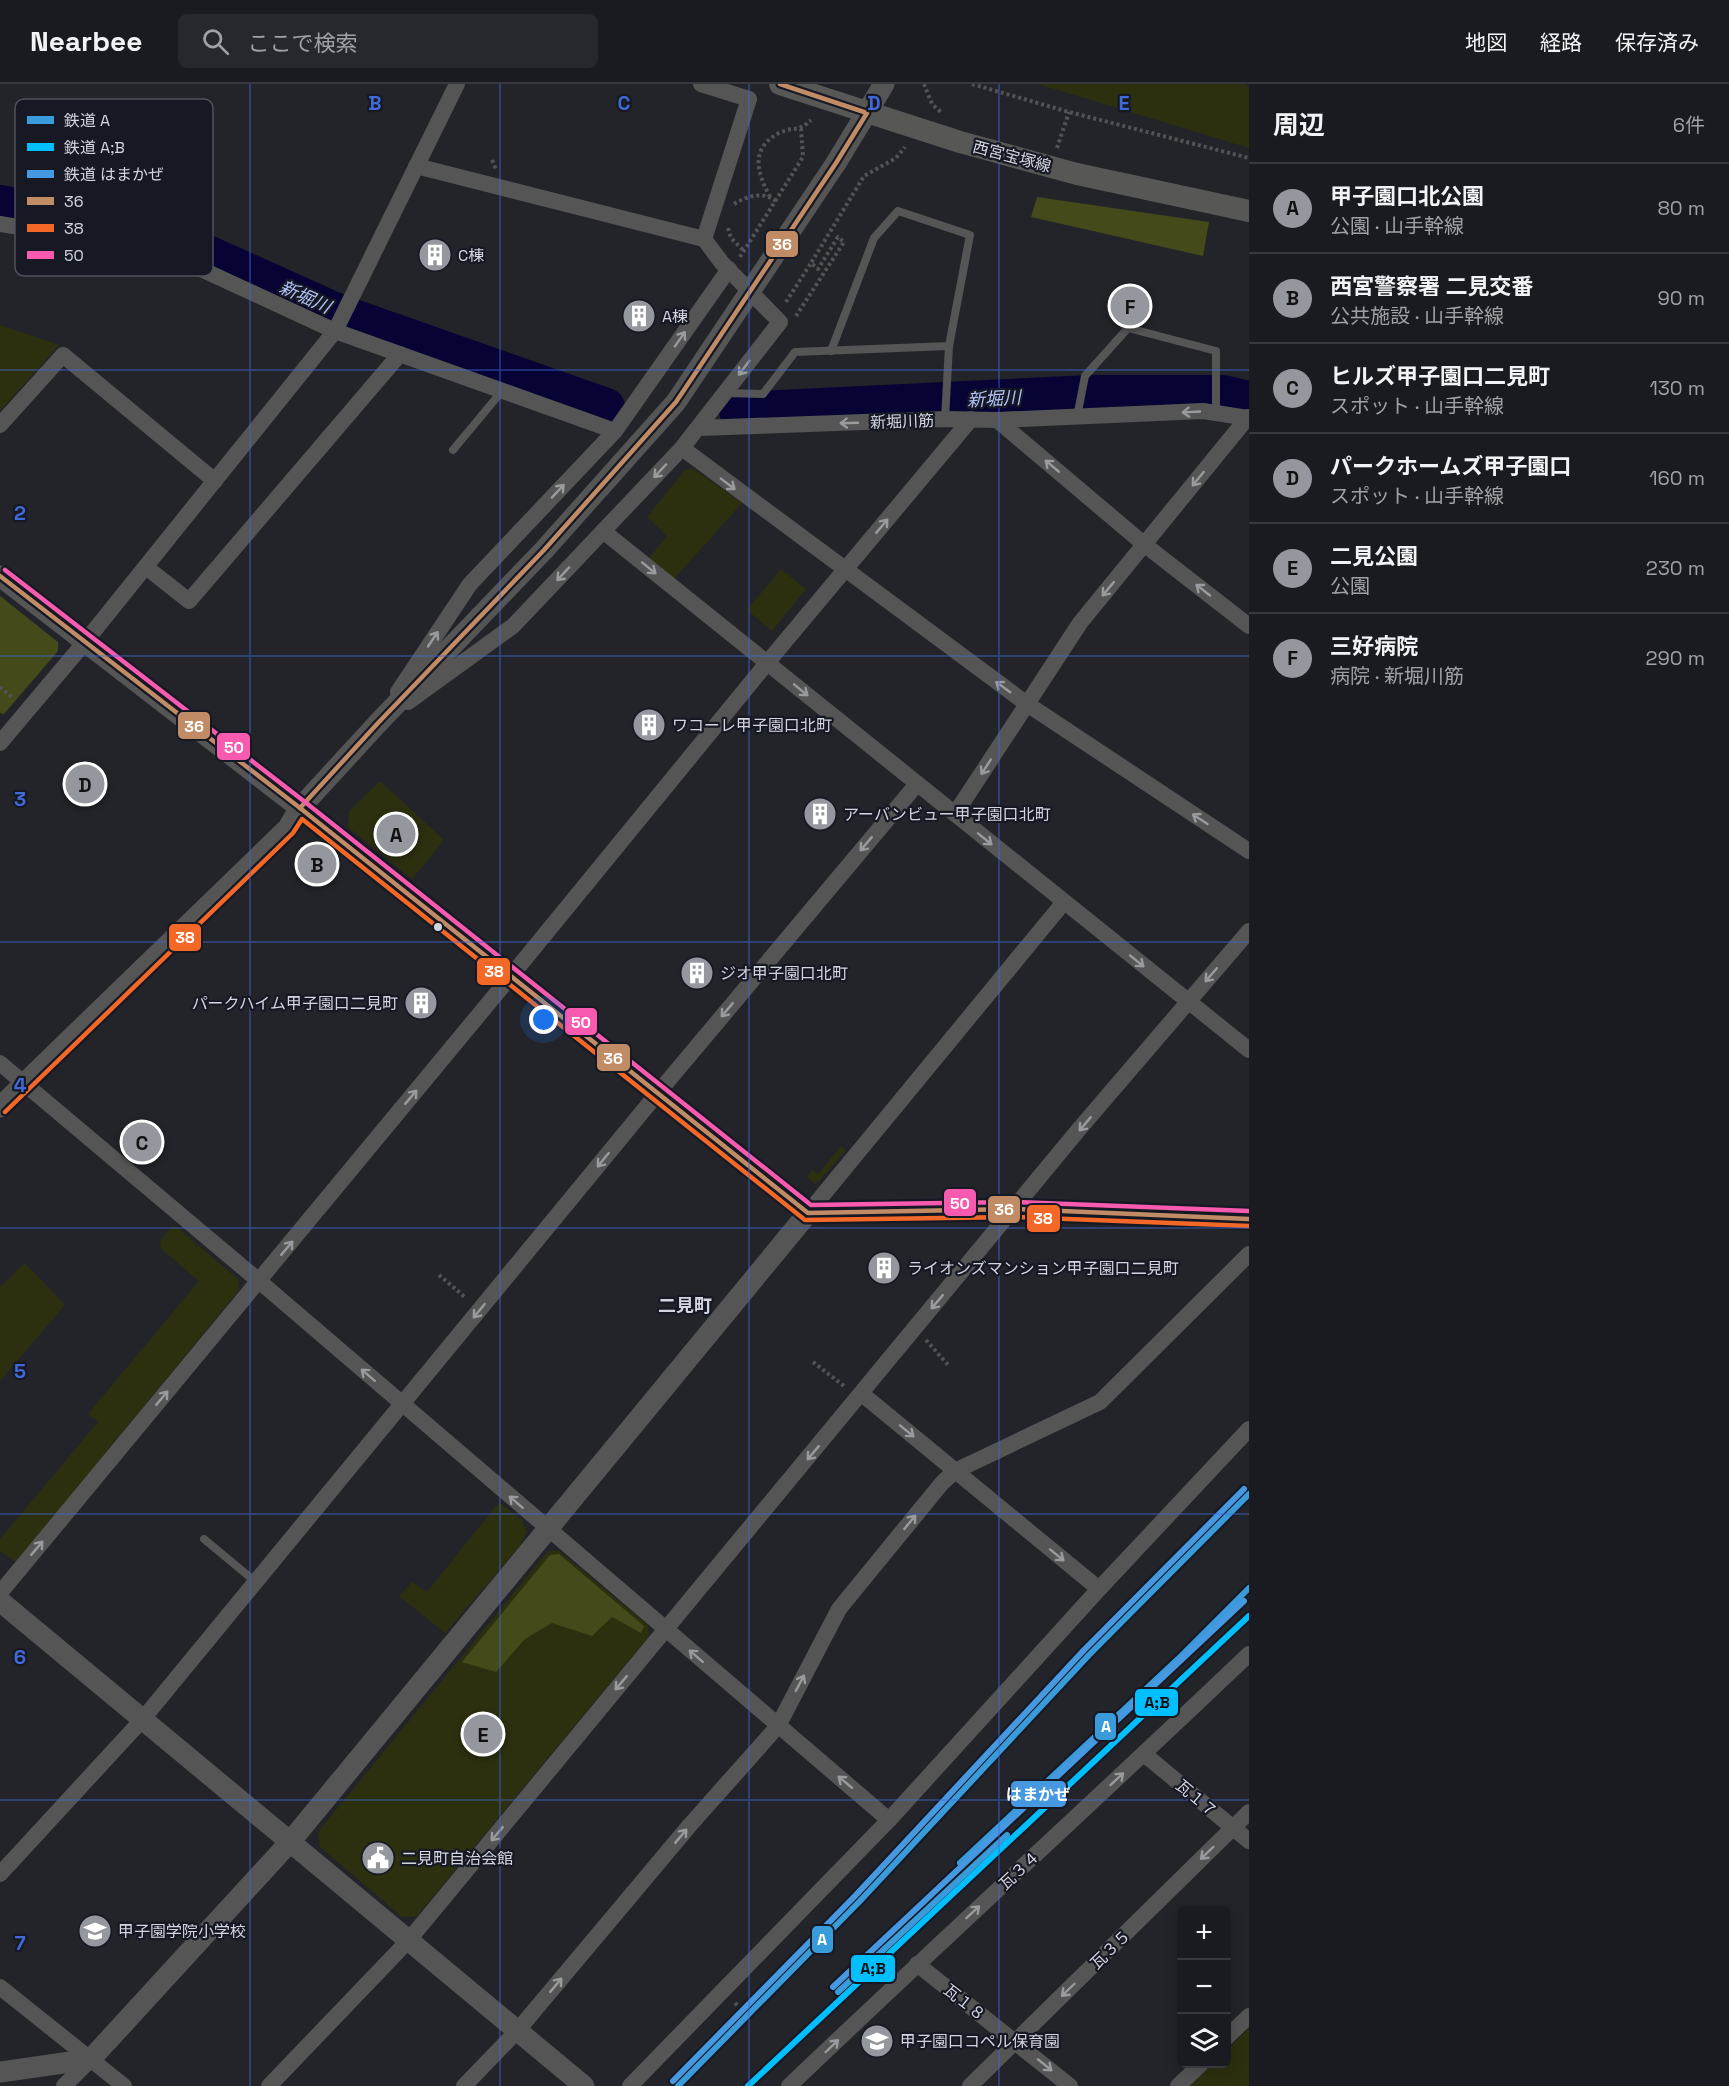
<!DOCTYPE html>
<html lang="ja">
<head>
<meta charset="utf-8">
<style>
  body { margin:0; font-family:"Space Grotesk","Noto Sans JP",sans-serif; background:#27282d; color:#f1f3f6 }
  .controls { position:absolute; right:18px; bottom:18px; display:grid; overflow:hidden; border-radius:9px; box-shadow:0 3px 15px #0003 }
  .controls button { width:54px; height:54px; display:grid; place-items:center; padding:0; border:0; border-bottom:2px solid #38393e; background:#1a1b20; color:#f1f3f6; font:30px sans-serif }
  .you { position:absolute; left:544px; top:936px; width:21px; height:21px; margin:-15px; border:4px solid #fff; border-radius:50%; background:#1a73e8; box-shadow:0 0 0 9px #1a73e833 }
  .badge { display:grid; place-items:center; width:39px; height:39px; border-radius:50%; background:#94979e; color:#111; font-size:20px; font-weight:700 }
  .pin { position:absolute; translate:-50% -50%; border:3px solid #fff; box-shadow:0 2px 6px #0006 }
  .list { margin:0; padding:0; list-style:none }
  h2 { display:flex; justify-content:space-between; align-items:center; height:78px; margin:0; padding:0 24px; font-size:26px }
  h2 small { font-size:20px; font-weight:400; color:#9fa1a5 }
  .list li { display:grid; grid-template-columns:39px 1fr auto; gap:18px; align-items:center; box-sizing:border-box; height:90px; padding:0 24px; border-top:2px solid #38393e }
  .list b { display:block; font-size:22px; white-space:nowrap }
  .list p { margin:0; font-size:20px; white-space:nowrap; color:#9fa1a5 }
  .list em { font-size:20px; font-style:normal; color:#9fa1a5 }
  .icon { flex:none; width:33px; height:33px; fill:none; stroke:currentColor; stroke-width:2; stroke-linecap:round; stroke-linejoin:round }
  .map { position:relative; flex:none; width:1249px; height:2002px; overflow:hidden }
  header { display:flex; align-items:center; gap:36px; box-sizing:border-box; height:84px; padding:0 30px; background:#1a1b20; border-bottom:2px solid #38393e }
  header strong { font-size:28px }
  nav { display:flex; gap:33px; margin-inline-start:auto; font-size:21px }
  .search { width:420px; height:54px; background:#27282d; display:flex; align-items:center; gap:15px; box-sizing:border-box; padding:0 21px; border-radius:9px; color:#9fa1a5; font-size:22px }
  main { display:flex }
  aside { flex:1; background:#1a1b20 }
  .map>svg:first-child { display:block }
</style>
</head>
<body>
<header>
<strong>Nearbee</strong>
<div class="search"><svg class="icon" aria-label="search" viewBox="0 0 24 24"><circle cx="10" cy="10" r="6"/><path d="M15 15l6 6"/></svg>ここで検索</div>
<nav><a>地図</a><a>経路</a><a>保存済み</a></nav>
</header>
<main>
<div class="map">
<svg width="1249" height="2002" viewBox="0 0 1249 2002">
  <rect width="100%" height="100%" fill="#22242a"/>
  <!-- green -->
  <g fill="#2c300f">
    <polygon points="1038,0 1245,0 1249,3 1249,64"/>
    <polygon points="0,241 59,261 0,327"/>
    <polygon points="692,384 742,419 674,495 649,474 667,452 647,433 685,386"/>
    <polygon points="781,485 806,505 772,547 747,526"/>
    <polygon points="380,697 444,756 412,795 348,743 349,727"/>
    <polygon points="841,1062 846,1066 816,1100 807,1093 812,1086 818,1090"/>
    <polygon points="174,1141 238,1195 239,1206 16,1478 0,1467 0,1455 98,1338 88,1330 199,1197 160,1164 161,1155"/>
    <polygon points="25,1179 65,1221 0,1297 0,1203"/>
    <polygon points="499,1418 522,1436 527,1447 519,1463 445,1549 399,1512 412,1498 427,1508"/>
    <polygon points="548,1467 559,1467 648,1541 649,1552 417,1832 402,1833 320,1763 318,1748"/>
    <polygon points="1249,1944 1249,2002 1190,2002 1213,1980 1226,1980 1227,1966"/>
  </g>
  <!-- forest -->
  <g fill="#444a19">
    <polygon points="1037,113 1209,138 1203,172 1031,133"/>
    <polygon points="0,512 58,558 58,567 4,630 0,629"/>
    <polygon points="559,1470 644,1542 641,1549 612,1533 592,1552 552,1539 525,1555 496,1588 462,1578 550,1471"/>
  </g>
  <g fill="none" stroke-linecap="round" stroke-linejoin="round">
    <!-- river -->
    <g stroke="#070334" stroke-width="38">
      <polyline points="0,120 98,139 183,159 339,229 606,323"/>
      <polyline points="738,327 1089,310 1223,310 1249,316"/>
    </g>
    <!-- path -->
    <g stroke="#525354" stroke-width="4" stroke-dasharray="3 3" stroke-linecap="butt">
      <polyline points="924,0 932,20 942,29"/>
      <polyline points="972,0 1069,28 1249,74"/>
      <polyline points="1057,64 1069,28"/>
      <polyline points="492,76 496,85"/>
      <path d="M770 113C756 87 750 63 781 48 796 42 797 49 811 36"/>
      <path d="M734 120C747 112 763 107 776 117"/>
      <polyline points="728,144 731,154 744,167"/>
      <polyline points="740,173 803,73 801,45"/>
      <polyline points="786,218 811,179"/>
      <polyline points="796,232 844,158 838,153 818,185 811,179 864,92 896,74 905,63"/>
      <polyline points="0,603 13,614"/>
      <polyline points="439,1191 466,1214"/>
      <polyline points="926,1256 949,1282"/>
      <polyline points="813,1278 844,1302"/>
      <polyline points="735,1919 741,1925"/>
    </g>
    <!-- service -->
    <g stroke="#545554" stroke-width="8">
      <polyline points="831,267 874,154 898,127 970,151 949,262 945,335"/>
      <polyline points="726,309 763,310 795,268 949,262"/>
      <polyline points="1077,333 1085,292 1128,244 1216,267 1216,329"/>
      <polyline points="453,366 502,307"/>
      <polyline points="204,1455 257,1499"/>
    </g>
    <!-- minor -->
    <g stroke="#545554" stroke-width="16">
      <polyline points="701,0 749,15 704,155"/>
      <polyline points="0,140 162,167 335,247 615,347"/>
      <polyline points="997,336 1145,461 1249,542"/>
      <polyline points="0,341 63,271 215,397"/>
      <polyline points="699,344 945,335 997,336 1203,327 1249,334"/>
      <polyline points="682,364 1027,620 1249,767"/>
      <polyline points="603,447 1249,966"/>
      <polyline points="146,483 189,517 400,270"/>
      <polyline points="398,608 470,500 615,347 729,185"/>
      <polyline points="408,618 513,542 682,364 780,238 722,179 704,155 416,82"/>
      <polyline points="0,659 85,558 335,247 457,0"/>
      <polyline points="955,730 1080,539 1248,333"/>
      <polyline points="0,979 259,1197 889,1736"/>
      <polyline points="808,1129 1064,818"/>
      <polyline points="862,1310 1099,1505"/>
      <polyline points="0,1509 511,892 767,579 971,335"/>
      <polyline points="1144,1670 1249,1757"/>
      <polyline points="0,1790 142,1636 657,1010 917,700"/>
      <polyline points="917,1880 1070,2002"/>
      <polyline points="0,1903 124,2002"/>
      <polyline points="1226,1954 1249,1932"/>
      <polyline points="64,2002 91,1975"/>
      <polyline points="269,2002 408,1857 1080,1044 1249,847"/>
      <polyline points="464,2002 518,1946 690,1741 778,1642 839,1525 942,1399 955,1387 1100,1318 1249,1170"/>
      <polyline points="630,2002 889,1736 1099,1505 1249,1345"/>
      <path d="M789 2002C941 1857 1097 1715 1249 1570"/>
      <polyline points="970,2002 1249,1728"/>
      <polyline points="1178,2002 1201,1980"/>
    </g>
    <!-- tertiary -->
    <g stroke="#545554" stroke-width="21">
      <polyline points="836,79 884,0"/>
      <polyline points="0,492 300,724 808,1129 1014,1125 1249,1135"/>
      <polyline points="0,1023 288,744 300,724 378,639"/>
      <polyline points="0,1517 584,2002"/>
      <polyline points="0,1988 91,1975 290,1758 808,1129"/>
    </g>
    <!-- secondary -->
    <polyline stroke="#575856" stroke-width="22" points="780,0 960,58 1077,90 1249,127"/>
    <!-- tertiary-bridge -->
    <polyline stroke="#545554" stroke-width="21" points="378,639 544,466 676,318 836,79"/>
    <!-- bus-1 casing -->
    <g stroke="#161924" stroke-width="9">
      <g id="bus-1">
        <polyline points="0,492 300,724 808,1129 1014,1125 1249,1135"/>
        <polyline points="300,724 378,639 544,466 676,318 836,79 867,29 780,0"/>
      </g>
    </g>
    <!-- bus-2 casing -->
    <g stroke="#161924" stroke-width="9">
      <polyline id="bus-2" points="5,1028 293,749 302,735 805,1136 1014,1133 1249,1142"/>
    </g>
    <!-- bus-3 casing -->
    <g stroke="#161924" stroke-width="9">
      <polyline id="bus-3" points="5,486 305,718 811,1121 1014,1118 1249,1127"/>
    </g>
    <!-- bus-1 -->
    <use href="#bus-1" stroke="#c18c65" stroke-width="4.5"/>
    <!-- bus-2 -->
    <use href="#bus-2" stroke="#f36827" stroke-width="4.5"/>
    <!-- bus-3 -->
    <use href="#bus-3" stroke="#f75aaf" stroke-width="4.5"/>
    <!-- rail-1 casing -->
    <g stroke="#161924" stroke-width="10">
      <g id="rail-1">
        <polyline points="960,1779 1178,1575 1249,1504"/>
        <polyline points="838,1908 1007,1751"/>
        <polyline points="678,2002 860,1817 1089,1571 1249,1410"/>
      </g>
    </g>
    <!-- rail-2 casing -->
    <g stroke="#161924" stroke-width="10">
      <polyline id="rail-2" points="748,2002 1249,1532"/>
    </g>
    <!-- rail-3 casing -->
    <g stroke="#161924" stroke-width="10">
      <g id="rail-3">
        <polyline points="833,1903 1244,1517"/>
        <polyline points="673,1997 855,1812 1084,1566 1244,1405"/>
      </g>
    </g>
    <!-- rail-1 -->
    <use href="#rail-1" stroke="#3a9bda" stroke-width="6"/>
    <!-- rail-2 -->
    <use href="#rail-2" stroke="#00bfff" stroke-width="6"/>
    <!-- rail-3 -->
    <use href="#rail-3" stroke="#4699e1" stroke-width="6"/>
  </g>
  <!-- one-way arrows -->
  <defs><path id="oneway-shaft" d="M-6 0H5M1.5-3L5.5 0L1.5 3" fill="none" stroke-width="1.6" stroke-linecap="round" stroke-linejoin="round" transform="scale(1.5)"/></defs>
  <g stroke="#999b9f">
    <use href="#oneway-shaft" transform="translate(680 255) rotate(-55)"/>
    <use href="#oneway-shaft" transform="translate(744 284) rotate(127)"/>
    <use href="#oneway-shaft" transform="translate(1191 328) rotate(177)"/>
    <use href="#oneway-shaft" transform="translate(849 339) rotate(178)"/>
    <use href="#oneway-shaft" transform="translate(1052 382) rotate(-140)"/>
    <use href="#oneway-shaft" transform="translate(660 387) rotate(133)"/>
    <use href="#oneway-shaft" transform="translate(1198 395) rotate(129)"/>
    <use href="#oneway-shaft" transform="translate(728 400) rotate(37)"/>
    <use href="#oneway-shaft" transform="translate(558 407) rotate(-47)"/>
    <use href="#oneway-shaft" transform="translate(882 442) rotate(-50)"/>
    <use href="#oneway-shaft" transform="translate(649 484) rotate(39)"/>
    <use href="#oneway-shaft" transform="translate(563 490) rotate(133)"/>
    <use href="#oneway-shaft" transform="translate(1108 505) rotate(130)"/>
    <use href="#oneway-shaft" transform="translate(1203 506) rotate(-142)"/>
    <use href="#oneway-shaft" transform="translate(433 555) rotate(-56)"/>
    <use href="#oneway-shaft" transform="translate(1003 603) rotate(-144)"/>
    <use href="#oneway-shaft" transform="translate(801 606) rotate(39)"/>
    <use href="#oneway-shaft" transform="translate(986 683) rotate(123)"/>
    <use href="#oneway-shaft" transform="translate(1200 735) rotate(-147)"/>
    <use href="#oneway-shaft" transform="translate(985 755) rotate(39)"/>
    <use href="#oneway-shaft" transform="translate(866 760) rotate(130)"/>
    <use href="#oneway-shaft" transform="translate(1137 877) rotate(39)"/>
    <use href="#oneway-shaft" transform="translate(1211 891) rotate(131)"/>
    <use href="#oneway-shaft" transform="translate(727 926) rotate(130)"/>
    <use href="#oneway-shaft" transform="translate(411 1013) rotate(-50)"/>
    <use href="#oneway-shaft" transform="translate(1085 1040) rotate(130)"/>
    <use href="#oneway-shaft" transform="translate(603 1076) rotate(129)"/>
    <use href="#oneway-shaft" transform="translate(287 1164) rotate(-50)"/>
    <use href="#oneway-shaft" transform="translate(937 1218) rotate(130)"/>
    <use href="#oneway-shaft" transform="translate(479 1227) rotate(129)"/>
    <use href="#oneway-shaft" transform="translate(368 1291) rotate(-139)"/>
    <use href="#oneway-shaft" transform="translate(162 1314) rotate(-50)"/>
    <use href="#oneway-shaft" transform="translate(907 1347) rotate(39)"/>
    <use href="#oneway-shaft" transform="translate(813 1369) rotate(130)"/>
    <use href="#oneway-shaft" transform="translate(516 1418) rotate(-139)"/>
    <use href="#oneway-shaft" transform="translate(910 1438) rotate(-51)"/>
    <use href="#oneway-shaft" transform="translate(37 1464) rotate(-50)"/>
    <use href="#oneway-shaft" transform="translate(1057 1471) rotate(39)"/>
    <use href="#oneway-shaft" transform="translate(696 1572) rotate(-139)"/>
    <use href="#oneway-shaft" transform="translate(621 1599) rotate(130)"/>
    <use href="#oneway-shaft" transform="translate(800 1599) rotate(-62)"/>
    <use href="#oneway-shaft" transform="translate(1117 1695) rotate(-43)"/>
    <use href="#oneway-shaft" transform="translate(845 1698) rotate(-140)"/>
    <use href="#oneway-shaft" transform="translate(497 1750) rotate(130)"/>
    <use href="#oneway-shaft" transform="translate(681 1752) rotate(-50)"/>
    <use href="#oneway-shaft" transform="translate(1207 1769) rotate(136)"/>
    <use href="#oneway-shaft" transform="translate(973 1828) rotate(-43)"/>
    <use href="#oneway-shaft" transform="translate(556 1901) rotate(-50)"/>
    <use href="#oneway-shaft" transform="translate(1068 1906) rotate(136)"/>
    <use href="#oneway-shaft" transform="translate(832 1962) rotate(-44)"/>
    <use href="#oneway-shaft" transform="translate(1045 1981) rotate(39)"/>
  </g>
  <!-- grid -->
  <path fill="none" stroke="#4169d9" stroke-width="1.5" stroke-opacity="0.55" d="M250 0V2002M500 0V2002M749 0V2002M999 0V2002M0 286H1249M0 572H1249M0 858H1249M0 1144H1249M0 1430H1249M0 1716H1249"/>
  <!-- icons -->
  <defs>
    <g id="building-disc" transform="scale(1.725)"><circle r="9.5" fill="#94979e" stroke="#161924"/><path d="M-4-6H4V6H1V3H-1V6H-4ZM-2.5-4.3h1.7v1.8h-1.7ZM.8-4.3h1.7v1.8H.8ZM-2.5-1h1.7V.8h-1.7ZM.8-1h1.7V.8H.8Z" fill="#fff"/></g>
    <g id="civic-disc" transform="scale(1.725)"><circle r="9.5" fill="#94979e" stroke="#161924"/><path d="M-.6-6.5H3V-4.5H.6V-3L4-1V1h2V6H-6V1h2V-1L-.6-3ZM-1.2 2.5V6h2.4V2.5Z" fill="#fff"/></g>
    <g id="school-disc" transform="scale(1.725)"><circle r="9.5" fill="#94979e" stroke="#161924"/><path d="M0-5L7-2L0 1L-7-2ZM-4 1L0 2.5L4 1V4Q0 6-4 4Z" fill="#fff"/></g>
  </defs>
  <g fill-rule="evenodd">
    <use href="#building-disc" x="435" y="171"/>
    <use href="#building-disc" x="639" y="232"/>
    <use href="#building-disc" x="649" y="641"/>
    <use href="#building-disc" x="820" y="730"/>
    <use href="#building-disc" x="697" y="889"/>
    <use href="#building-disc" x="421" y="919"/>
    <use href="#building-disc" x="884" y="1184"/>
    <use href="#civic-disc" x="378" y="1774"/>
    <use href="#school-disc" x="95" y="1847"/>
    <use href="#school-disc" x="877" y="1957"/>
  </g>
  <!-- markers -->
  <circle fill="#d2d5dd" stroke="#161924" stroke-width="2" cx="438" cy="843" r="5"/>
  <g text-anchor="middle" stroke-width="4.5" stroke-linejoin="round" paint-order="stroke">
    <!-- street labels -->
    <g font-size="16" fill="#d2d5dd" stroke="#161924">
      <text transform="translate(1012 72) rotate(15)" y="6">西宮宝塚線</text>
      <text transform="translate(902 337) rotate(-2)" y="6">新堀川筋</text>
      <text transform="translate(1197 1714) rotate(40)" y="6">瓦１７</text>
      <text transform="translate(1019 1786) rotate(-43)" y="6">瓦３４</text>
      <text transform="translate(1110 1865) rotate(-44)" y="6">瓦３５</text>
      <text transform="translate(965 1918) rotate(38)" y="6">瓦１８</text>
    </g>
    <!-- poi labels -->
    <g font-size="16" fill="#d2d5dd" stroke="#161924" text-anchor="start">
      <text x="458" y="177">C棟</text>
      <text x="662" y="238">A棟</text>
      <text x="672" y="647">ワコーレ甲子園口北町</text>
      <text x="843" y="736">アーバンビュー甲子園口北町</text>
      <text x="720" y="895">ジオ甲子園口北町</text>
      <text x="398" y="925" text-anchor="end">パークハイム甲子園口二見町</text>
      <text x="907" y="1190">ライオンズマンション甲子園口二見町</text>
      <text x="401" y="1780">二見町自治会館</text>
      <text x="118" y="1853">甲子園学院小学校</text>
      <text x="900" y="1963">甲子園口コペル保育園</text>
    </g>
    <!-- water labels -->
    <g font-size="18" font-style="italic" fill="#b0c2f7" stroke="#161924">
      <text transform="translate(305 213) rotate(24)" y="6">新堀川</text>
      <text transform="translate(994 315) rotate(-3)" y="6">新堀川</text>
    </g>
    <!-- neighbourhood labels -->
    <g font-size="18" font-weight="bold" fill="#d2d5dd" stroke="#161924">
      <text x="685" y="1228">二見町</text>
    </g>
  </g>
  <!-- legend -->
  <rect x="15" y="15" width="198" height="177" rx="9" fill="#161924" stroke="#4e515c" stroke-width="1.5"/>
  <rect x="27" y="32" width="27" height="8" fill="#3a9bda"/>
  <rect x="27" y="59" width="27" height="8" fill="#00bfff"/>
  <rect x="27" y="86" width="27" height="8" fill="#4699e1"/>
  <rect x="27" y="113" width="27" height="8" fill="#c18c65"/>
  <rect x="27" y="140" width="27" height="8" fill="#f36827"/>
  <rect x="27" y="167" width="27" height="8" fill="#f75aaf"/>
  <g font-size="16" fill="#d2d5dd">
    <text x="64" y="42">鉄道 A</text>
    <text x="64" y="69">鉄道 A;B</text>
    <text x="64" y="96">鉄道 はまかぜ</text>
    <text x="64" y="123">36</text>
    <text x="64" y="150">38</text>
    <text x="64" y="177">50</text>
  </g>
  <g font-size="20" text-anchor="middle" font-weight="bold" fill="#4169d9" stroke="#161924" stroke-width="4.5" stroke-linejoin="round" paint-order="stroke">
    <text x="375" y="26">B</text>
    <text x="624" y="26">C</text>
    <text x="874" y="26">D</text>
    <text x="1124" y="26">E</text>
    <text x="20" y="436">2</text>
    <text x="20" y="722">3</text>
    <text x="20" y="1008">4</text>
    <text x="20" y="1294">5</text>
    <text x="20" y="1580">6</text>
    <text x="20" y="1866">7</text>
  </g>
  <g stroke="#161924" stroke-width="2">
    <rect x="765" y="146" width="34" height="28" rx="6" fill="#c18c65"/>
    <rect x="177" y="627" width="34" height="29" rx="6" fill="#c18c65"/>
    <rect x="216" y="648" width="35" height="29" rx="6" fill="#f75aaf"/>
    <rect x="168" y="839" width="34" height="29" rx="6" fill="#f36827"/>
    <rect x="476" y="873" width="35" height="29" rx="6" fill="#f36827"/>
    <rect x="564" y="923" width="34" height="29" rx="6" fill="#f75aaf"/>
    <rect x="596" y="959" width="35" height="29" rx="6" fill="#c18c65"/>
    <rect x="943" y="1104" width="34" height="29" rx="6" fill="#f75aaf"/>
    <rect x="987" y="1111" width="34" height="29" rx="6" fill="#c18c65"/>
    <rect x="1026" y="1120" width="35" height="29" rx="6" fill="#f36827"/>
    <rect x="1134" y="1604" width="45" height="29" rx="6" fill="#00bfff"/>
    <rect x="1094" y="1628" width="23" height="29" rx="6" fill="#3a9bda"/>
    <rect x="1010" y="1696" width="57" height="28" rx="6" fill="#4699e1"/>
    <rect x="811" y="1841" width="23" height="29" rx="6" fill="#3a9bda"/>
    <rect x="850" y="1870" width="46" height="29" rx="6" fill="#00bfff"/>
  </g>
  <g font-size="16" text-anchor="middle" font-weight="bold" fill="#fff">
    <text x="782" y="166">36</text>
    <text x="194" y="648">36</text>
    <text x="234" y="669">50</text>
    <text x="185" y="859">38</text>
    <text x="494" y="893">38</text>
    <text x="581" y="944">50</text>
    <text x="613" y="980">36</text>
    <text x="960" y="1125">50</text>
    <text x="1004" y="1131">36</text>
    <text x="1043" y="1140">38</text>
    <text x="1106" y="1648">A</text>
    <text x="1038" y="1716">はまかぜ</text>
    <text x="822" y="1861">A</text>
  </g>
  <g font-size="16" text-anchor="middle" font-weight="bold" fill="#111">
    <text x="1157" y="1624">A;B</text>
    <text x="873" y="1890">A;B</text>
  </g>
</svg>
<div class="controls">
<button>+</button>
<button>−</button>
<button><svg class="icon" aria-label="layers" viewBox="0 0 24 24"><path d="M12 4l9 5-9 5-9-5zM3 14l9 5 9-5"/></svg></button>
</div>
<div class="you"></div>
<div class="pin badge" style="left:396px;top:750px">A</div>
<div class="pin badge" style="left:317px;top:780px">B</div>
<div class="pin badge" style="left:142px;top:1058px">C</div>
<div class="pin badge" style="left:85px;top:700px">D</div>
<div class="pin badge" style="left:483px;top:1650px">E</div>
<div class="pin badge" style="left:1130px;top:222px">F</div>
</div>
<aside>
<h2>周辺<small>6件</small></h2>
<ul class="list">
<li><span class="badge">A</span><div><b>甲子園口北公園</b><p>公園 · 山手幹線</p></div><em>80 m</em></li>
<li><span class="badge">B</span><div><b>西宮警察署 二見交番</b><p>公共施設 · 山手幹線</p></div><em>90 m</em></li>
<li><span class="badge">C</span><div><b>ヒルズ甲子園口二見町</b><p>スポット · 山手幹線</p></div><em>130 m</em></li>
<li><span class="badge">D</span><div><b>パークホームズ甲子園口</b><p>スポット · 山手幹線</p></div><em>160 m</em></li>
<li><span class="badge">E</span><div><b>二見公園</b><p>公園</p></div><em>230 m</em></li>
<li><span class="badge">F</span><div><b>三好病院</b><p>病院 · 新堀川筋</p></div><em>290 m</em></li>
</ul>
</aside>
</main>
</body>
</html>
